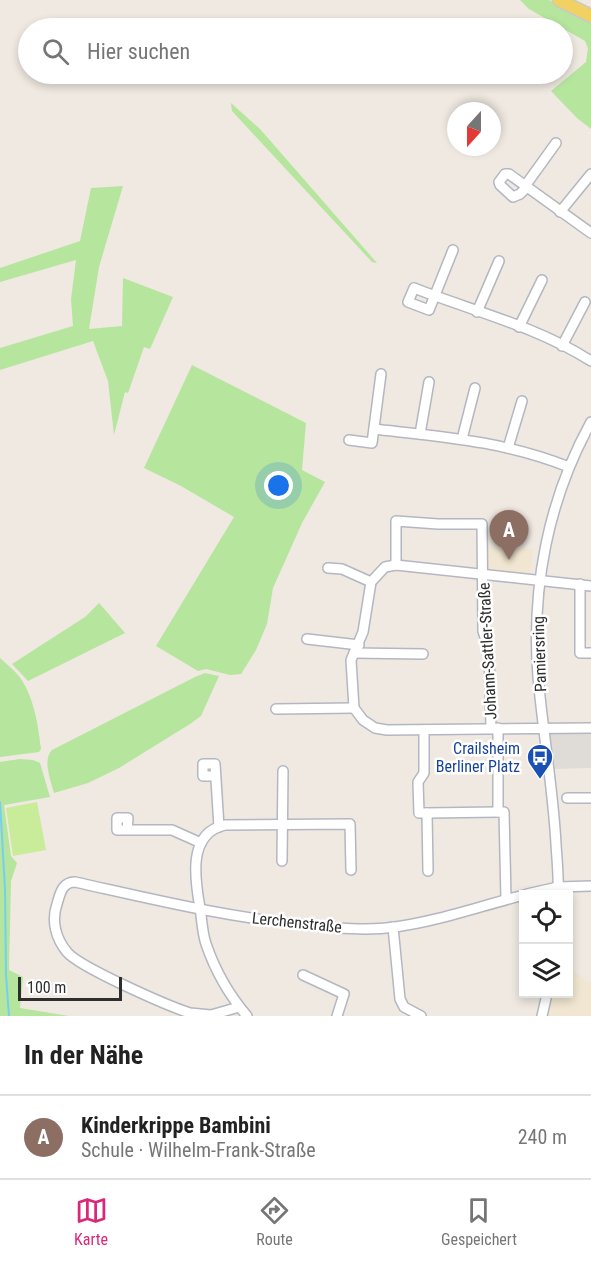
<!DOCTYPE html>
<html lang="de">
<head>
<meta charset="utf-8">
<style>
  body { margin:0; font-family:"Roboto Condensed",sans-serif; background:#f2f2f2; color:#222 }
  .controls { position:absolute; right:18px; bottom:18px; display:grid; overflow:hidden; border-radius:0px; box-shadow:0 3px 9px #0003 }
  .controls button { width:54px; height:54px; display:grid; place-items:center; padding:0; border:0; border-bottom:2px solid #e0e0e0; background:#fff; color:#222; font:30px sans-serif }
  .compass { position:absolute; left:447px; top:102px; width:54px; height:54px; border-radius:50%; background:#fff; box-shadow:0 3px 9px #0003; rotate:201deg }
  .scale { position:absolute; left:18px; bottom:15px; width:104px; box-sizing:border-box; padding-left:6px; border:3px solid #2e2e2e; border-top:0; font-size:16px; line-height:21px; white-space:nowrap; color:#2e2e2e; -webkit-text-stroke:4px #fff; paint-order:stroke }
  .you { position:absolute; left:279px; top:486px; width:21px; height:21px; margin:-15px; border:4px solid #fff; border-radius:50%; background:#1a73e8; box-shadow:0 0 0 9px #1a73e833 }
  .badge { display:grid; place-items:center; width:39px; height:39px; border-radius:50%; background:#db2777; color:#fff; font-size:20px; font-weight:700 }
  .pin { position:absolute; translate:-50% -50px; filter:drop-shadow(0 2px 3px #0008) }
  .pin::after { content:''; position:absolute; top:32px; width:21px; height:18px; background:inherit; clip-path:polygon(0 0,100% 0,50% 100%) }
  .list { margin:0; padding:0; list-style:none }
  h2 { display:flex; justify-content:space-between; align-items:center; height:78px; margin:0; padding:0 24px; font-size:26px }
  h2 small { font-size:20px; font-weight:400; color:#767676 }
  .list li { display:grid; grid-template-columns:39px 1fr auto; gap:18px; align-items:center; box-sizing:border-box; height:84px; padding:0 24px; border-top:2px solid #e0e0e0 }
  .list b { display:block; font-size:22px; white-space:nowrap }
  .list p { margin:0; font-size:20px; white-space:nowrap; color:#767676 }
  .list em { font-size:20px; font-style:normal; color:#767676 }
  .icon { flex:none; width:33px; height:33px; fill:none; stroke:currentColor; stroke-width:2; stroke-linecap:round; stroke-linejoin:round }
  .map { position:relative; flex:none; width:591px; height:1016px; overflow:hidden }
  .search { position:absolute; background:#fff; box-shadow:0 3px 9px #0003; left:18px; right:18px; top:18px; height:66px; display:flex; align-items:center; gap:15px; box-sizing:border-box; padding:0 21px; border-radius:33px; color:#767676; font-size:22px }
  .sheet { height:162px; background:#fff }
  nav { display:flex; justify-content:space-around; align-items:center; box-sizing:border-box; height:84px; border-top:2px solid #e0e0e0; background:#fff; font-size:16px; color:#767676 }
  nav a { display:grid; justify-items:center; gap:3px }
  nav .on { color:#db2777 }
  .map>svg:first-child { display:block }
</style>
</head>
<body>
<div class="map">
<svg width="591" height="1016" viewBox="0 0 591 1016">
  <rect width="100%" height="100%" fill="#efe9e1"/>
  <!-- education -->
  <g fill="#f0e6d1">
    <polygon points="486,547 533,549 529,575 486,571"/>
    <polygon points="569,969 591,983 591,1016 547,1016 552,994 568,994"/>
  </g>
  <!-- green -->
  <g fill="#b6e59e">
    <polygon points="520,0 549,0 591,23 591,129 577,118 551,91 586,62 588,48 585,41 529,9"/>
    <polygon points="231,103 260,129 377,263 372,262 232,111"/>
    <polygon points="123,186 99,267 89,329 122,326 123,278 173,297 150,349 144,347 128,393 125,392 114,435 108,381 93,341 0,370 0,348 73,326 71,299 76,260 0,282 0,268 80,241 91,188"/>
    <polygon points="192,365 306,423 302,470 325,482 302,523 273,588 267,624 256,650 241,674 230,675 206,669 198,671 156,646 234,517 181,486 144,468"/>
    <polygon points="99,603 125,633 28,681 12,664 85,617"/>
    <path d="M0 658C6 664 13 669 18 675 34 695 38 725 41 749L39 752 0 757Z"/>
    <path d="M205 673 219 676 201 716 190 724 119 768 88 783 54 793C51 781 42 760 52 750L195 677Z"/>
    <polygon points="20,759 33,760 40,763 50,797 4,805 11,856 17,863 11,881 9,970 23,977 20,1008 69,1016 0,1016 0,762"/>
  </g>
  <!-- pitch -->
  <polygon fill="#c9ec9a" points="37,802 46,850 13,856 6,808"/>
  <!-- plaza -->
  <polygon fill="#dfdcd8" points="591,732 591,768 555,769 549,733"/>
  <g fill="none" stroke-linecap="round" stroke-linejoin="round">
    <!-- stream -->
    <polyline stroke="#75cff0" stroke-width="2" points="0,802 5,889 6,975 9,1016"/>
    <!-- minor casing -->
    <g stroke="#b4b7c1" stroke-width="12">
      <g id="minor">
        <polyline points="525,186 556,143"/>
        <polyline points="526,188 520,194 513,197 500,185 499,182 505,174 509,174 591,233"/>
        <polyline points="560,212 591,174"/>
        <path d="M453 250 429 310 408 302 414 288C473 311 538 327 591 361"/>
        <polyline points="477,312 499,261"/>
        <polyline points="519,327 542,280"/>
        <polyline points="562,346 585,302"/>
        <path d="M374 429C444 437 503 441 569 467"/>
        <polyline points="420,434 429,382"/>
        <polyline points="462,439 475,388"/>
        <polyline points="349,440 372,443 381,374"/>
        <polyline points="508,448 522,401"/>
        <polyline points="396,565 396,521 438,524 482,524 483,631 489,649 491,728"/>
        <polyline points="328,568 342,569 371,582"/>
        <polyline points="580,584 580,653 591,653"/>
        <polyline points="591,586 396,565 385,567 371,582 363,632 351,660 354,708 363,720 375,728 387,730 591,728"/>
        <polyline points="307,639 359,645"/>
        <polyline points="354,653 423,654"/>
        <polyline points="276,709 354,708"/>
        <polyline points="498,728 498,812 504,812 506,899"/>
        <polyline points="424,730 424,773 418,782 419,813 427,813 428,871"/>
        <polyline points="215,776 203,776 203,764 215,764 219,827"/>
        <polyline points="567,798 591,798"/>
        <polyline points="427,813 498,812"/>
        <polyline points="127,830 128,818 117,818 117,830 172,830 201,843"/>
        <polyline points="282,861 283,771"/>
        <polyline points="527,894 558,887 591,886"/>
        <path d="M558 894C559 878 557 861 556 844 553 788 543 733 538 677 531 588 548 500 591 422"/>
        <polyline points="393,927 400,999 404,1007 421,1016"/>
        <polyline points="303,975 344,994 337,1016"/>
        <path d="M239 1007 211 1015 190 1013C168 1006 79 967 67 952 56 939 51 921 57 904 60 894 62 882 75 882 152 899 229 918 308 925 336 928 367 931 395 927 439 921 480 906 524 895"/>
        <path d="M247 1016C229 995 215 970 206 944 202 932 202 920 200 908 195 880 187 833 225 825L350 824 351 870"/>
        <polyline points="542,1016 547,994"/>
      </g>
    </g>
    <!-- major casing -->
    <g stroke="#c9c9c9" stroke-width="15">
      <polyline id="major" points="559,0 591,16"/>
    </g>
    <!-- minor -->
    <use href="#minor" stroke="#fff" stroke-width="9"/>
    <!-- major -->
    <use href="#major" stroke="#f2d163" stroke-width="12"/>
  </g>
  <!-- icons -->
  <defs>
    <g id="bus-pin" transform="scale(1.35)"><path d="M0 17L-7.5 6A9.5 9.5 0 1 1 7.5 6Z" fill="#1a4fb4" stroke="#fff"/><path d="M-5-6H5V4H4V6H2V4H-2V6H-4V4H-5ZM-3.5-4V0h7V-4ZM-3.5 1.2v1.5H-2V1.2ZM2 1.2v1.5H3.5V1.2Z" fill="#fff"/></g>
  </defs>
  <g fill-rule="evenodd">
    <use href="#bus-pin" x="540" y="757"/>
  </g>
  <g text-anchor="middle" stroke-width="5" stroke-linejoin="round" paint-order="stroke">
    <!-- street labels -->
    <g font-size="16" fill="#2e2e2e" stroke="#fff">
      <text transform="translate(487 651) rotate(-93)" y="6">Johann-Sattler-Straße</text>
      <text transform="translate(539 654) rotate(-92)" y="6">Pamiersring</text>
      <text transform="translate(297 922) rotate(6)" y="6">Lerchenstraße</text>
    </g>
    <!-- transit labels -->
    <g font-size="16" fill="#164399" stroke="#fff" text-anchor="end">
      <text x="520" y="754">Crailsheim<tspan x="520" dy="18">Berliner Platz</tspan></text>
    </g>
  </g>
</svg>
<div class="controls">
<button><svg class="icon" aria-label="locate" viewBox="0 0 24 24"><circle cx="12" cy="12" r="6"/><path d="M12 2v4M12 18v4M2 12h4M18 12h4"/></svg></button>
<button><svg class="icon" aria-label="layers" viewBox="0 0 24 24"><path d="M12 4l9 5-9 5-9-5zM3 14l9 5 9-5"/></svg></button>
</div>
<svg class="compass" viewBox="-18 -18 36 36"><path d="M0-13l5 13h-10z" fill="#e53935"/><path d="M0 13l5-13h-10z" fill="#767676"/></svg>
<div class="scale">100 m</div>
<div class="you"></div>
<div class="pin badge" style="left:509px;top:560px;background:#8d6e63">A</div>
<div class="search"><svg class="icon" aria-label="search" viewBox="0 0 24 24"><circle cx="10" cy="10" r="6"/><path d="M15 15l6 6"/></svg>Hier suchen</div>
</div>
<section class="sheet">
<h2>In der Nähe<small></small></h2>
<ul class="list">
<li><span class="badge" style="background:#8d6e63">A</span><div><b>Kinderkrippe Bambini</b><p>Schule · Wilhelm-Frank-Straße</p></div><em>240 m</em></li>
</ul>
</section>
<nav>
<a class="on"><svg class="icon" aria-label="map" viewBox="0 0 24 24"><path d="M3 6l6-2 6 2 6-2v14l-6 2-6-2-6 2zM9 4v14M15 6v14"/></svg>Karte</a>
<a><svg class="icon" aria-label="directions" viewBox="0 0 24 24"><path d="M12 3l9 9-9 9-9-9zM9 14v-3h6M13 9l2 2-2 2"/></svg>Route</a>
<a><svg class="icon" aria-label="saved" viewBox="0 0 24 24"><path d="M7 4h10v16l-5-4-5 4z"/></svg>Gespeichert</a>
</nav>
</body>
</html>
